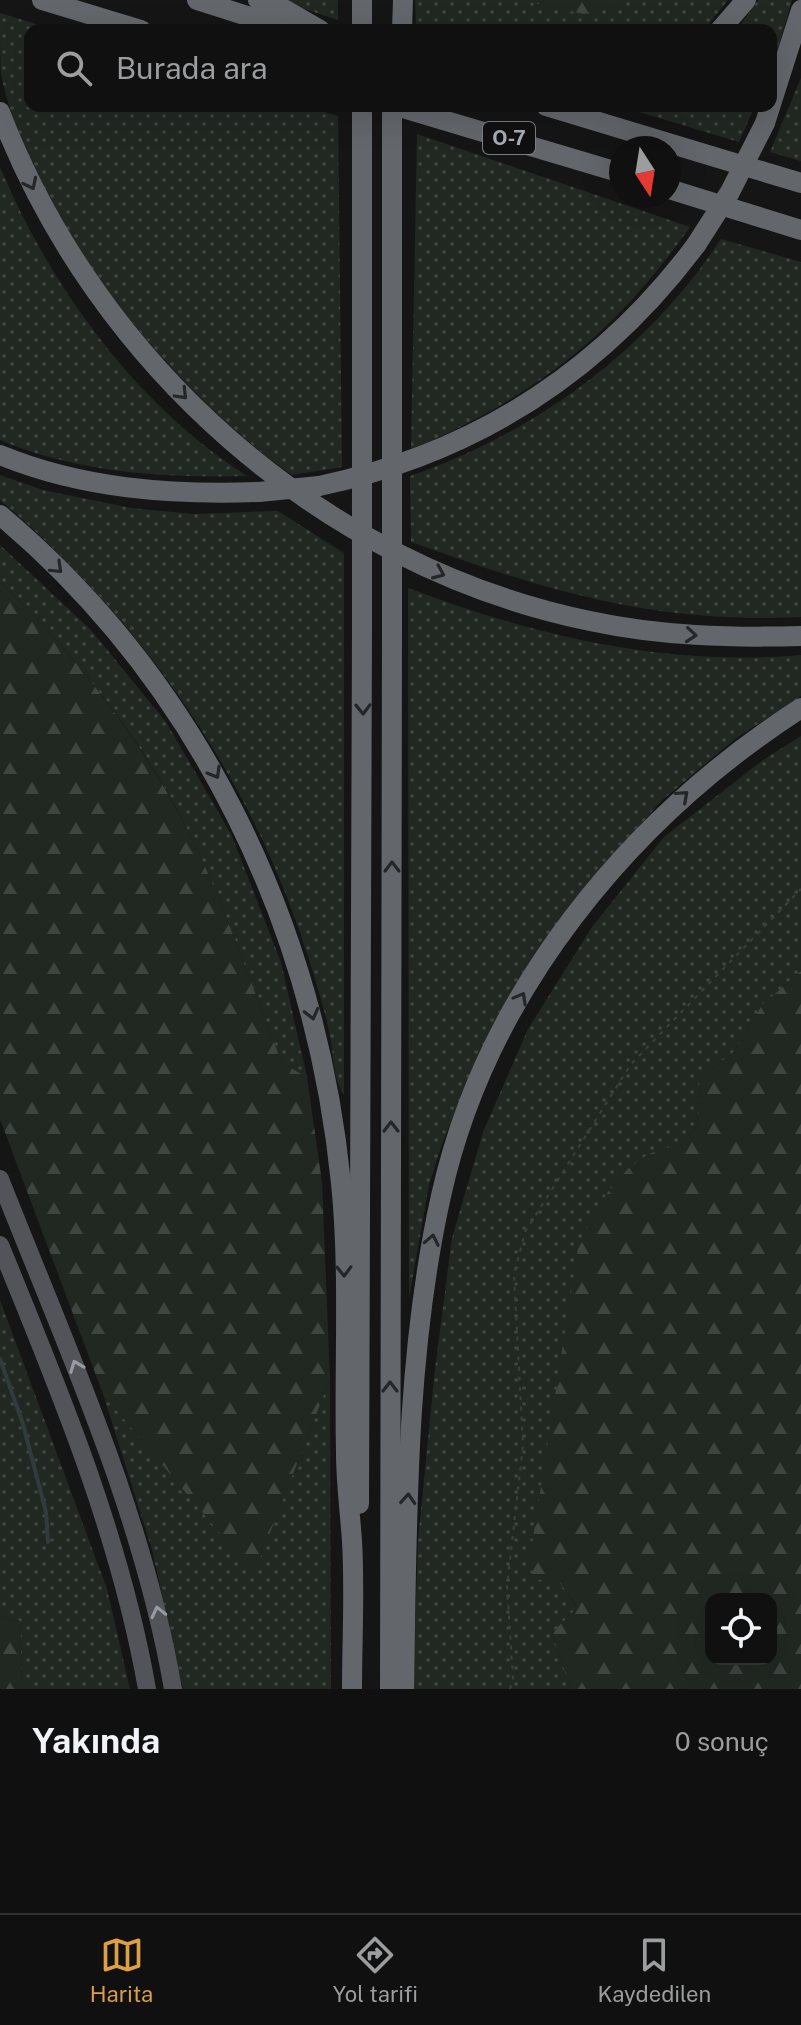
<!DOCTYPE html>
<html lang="tr">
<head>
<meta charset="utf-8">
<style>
  body { margin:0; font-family:"Public Sans",sans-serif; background:#191919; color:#f1f3f6 }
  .controls { position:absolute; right:24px; bottom:24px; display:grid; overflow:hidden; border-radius:16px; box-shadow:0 8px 32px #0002 }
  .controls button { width:72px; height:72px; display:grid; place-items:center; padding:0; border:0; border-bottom:2px solid #303030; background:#101010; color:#f1f3f6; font:40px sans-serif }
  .compass { position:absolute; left:609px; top:136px; width:72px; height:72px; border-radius:50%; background:#101010; box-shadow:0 8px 32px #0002; rotate:168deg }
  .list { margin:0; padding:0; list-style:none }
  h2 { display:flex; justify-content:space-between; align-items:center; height:104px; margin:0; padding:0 32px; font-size:34px }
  h2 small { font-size:26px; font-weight:400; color:#9c9d9f }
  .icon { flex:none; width:44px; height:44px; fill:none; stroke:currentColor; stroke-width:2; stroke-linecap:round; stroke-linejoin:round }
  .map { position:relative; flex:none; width:801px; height:1689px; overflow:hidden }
  .search { position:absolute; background:#101010; box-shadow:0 8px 32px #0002; left:24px; right:24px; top:24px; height:88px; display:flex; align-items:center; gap:20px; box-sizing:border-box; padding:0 28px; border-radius:16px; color:#9c9d9f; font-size:30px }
  .sheet { height:224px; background:#101010 }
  nav { display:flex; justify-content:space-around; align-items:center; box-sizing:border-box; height:112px; border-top:2px solid #303030; background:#101010; font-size:22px; color:#9c9d9f }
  nav a { display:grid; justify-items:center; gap:4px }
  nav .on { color:#dc9f46 }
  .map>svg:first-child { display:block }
</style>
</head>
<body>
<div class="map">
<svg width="801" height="1689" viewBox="0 0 801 1689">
  <defs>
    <pattern id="grass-dots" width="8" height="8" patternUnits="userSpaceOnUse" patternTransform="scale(2)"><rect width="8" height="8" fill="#212822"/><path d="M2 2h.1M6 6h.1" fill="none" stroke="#3e4440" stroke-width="1.8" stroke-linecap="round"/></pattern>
    <pattern id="forest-firs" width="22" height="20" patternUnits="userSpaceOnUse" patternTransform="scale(2)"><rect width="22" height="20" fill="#212822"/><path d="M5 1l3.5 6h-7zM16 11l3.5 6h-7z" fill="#3e4440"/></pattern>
  </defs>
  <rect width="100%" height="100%" fill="#151516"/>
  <!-- grass -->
  <g fill="url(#grass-dots)">
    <polygon points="277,0 338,0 338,20"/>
    <polygon points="415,0 728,0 704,30 416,30"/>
    <polygon points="758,0 792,0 771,73 771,30 737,30"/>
    <path d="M0 13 56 30H30V106H306L338 116 342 467 292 475C174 393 30 218 1 74 0 55 0 32 0 13Z"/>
    <polygon points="801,78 801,161 770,152"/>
    <polygon points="619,106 755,106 739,142"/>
    <path d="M417 134 690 227C611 338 536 395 411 450Z"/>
    <path d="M0 167C51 288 136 405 247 476 162 478 79 473 0 440Z"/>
    <path d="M721 239 801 262V617C653 624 548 591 411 542L410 476C537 432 647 351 721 239Z"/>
    <path d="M0 475 43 490 131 508 193 514 278 511 344 553V1095C333 1082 333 1046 328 1026 319 989 307 952 294 916 236 756 130 610 0 500Z"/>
    <path d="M0 545 91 630 166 722 231 834 281 962 307 1077 282 1063C254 992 229 918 197 849 151 750 78 657 0 581Z"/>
    <path d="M408 588C535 636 665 667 801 655V696L735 739 659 803 534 954 481 1052 443 1141 429 1185 409 1298Z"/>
    <polygon points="801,736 801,971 762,1005 734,1052 700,1078 697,1126 680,1146 560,1582 577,1608 552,1633 571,1689 413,1689 418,1540 435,1369 452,1238 483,1132 528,1029 592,927 664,837 763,760"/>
    <polygon points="0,1300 107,1589 130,1689 22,1689 20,1621 0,1617"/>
    <polygon points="330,1379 331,1689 183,1689 152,1550 103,1394 254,1573"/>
  </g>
  <!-- forest -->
  <g fill="url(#forest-firs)" fill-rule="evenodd">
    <polygon points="520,0 633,0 584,14"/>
    <path d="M0 581C78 657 150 750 197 849 229 918 254 992 282 1063L307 1077 322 1182 330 1379 254 1574 103 1394 0 1119Z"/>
    <path d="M801 971V1689H571L552 1633 577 1607 560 1583 534 1579 530 1557 578 1248C596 1205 628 1148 680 1146L697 1126 700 1078 734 1052 762 1005ZM771 1599V1659H711V1599Z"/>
    <polygon points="0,1617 20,1621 22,1689 0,1689"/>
  </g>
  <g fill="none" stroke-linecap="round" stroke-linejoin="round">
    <!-- stream -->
    <polyline stroke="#313a3f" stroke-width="4" points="0,1359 23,1424 46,1512 48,1542"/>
    <!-- path -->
    <polyline stroke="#3c3e41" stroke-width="2" stroke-dasharray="4 6" stroke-linecap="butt" points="510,1689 513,1678 507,1586 523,1445 514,1275 525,1232 631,1064 801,889"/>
    <!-- major -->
    <g stroke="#525459" stroke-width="18">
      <path d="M0 1179C66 1347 142 1510 173 1689"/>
      <path d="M0 1245C59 1389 120 1535 147 1689"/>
    </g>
    <!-- highway -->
    <g stroke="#63666b" stroke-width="20">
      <polyline points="42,0 141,30"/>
      <polyline points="197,0 291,30"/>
      <polyline points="258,0 282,8 320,30"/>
      <polyline points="362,0 362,30"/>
      <polyline points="402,30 403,0"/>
      <polyline points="720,30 746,0"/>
      <polyline points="396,106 621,173"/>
      <polyline points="546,106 801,183"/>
      <path d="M0 112C97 365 323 566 590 621 660 636 730 638 801 636"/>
      <polyline points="765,123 801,10"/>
      <polyline points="669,189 801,230"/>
      <path d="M0 455C83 489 171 495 259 492"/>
      <path d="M319 486C475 453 601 372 696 245"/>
      <path d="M0 515C200 683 315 925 341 1183 350 1271 344 1363 346 1452 346 1482 350 1512 352 1541 355 1590 352 1640 352 1689"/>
      <polyline points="359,1504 362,631"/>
      <polyline points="390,1689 392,632"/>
      <path d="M404 1689C407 1525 405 1357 441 1196 486 992 629 819 801 708"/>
    </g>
    <!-- highway-bridge -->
    <g stroke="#63666b" stroke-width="20">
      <polyline points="392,106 392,632"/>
      <polyline points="696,245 730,192 765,123"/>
      <polyline points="259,492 319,486"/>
      <polyline points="362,631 362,106"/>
    </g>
  </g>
  <!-- one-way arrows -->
  <defs><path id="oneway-chevron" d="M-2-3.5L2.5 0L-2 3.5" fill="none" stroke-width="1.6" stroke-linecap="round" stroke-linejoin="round" transform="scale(2)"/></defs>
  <g stroke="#252628">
    <use href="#oneway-chevron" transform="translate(31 184) rotate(64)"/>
    <use href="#oneway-chevron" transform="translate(182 394) rotate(46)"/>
    <use href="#oneway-chevron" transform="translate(57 568) rotate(44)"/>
    <use href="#oneway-chevron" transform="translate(439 573) rotate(23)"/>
    <use href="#oneway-chevron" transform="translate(691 635) rotate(5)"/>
    <use href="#oneway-chevron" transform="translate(363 709) rotate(89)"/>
    <use href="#oneway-chevron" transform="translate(215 773) rotate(60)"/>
    <use href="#oneway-chevron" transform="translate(683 796) rotate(-42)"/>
    <use href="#oneway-chevron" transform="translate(392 867) rotate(-90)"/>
    <use href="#oneway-chevron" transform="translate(521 998) rotate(-61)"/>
    <use href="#oneway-chevron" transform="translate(312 1014) rotate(76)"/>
    <use href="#oneway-chevron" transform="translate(391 1127) rotate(-90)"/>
    <use href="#oneway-chevron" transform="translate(432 1240) rotate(-79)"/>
    <use href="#oneway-chevron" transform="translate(344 1271) rotate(89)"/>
    <use href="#oneway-chevron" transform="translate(390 1387) rotate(-90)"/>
    <use href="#oneway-chevron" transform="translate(408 1499) rotate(-86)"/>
  </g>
  <g stroke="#979ba3">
    <use href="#oneway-chevron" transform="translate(76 1366) rotate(-111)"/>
    <use href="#oneway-chevron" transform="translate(158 1612) rotate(-103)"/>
  </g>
  <g text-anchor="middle" stroke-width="6" stroke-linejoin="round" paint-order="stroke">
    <!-- shield labels -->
    <rect fill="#101011" stroke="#7a7e84" stroke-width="2" x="483" y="122" width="52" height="32" rx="6"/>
    <g font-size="20" font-weight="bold" fill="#a8adb5">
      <text x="509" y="145">O-7</text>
    </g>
  </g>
</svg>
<div class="controls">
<button><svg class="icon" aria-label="locate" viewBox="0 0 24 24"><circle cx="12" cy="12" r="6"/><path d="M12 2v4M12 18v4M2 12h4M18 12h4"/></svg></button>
</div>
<svg class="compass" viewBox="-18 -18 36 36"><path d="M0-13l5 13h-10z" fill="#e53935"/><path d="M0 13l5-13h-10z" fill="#9c9d9f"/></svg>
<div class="search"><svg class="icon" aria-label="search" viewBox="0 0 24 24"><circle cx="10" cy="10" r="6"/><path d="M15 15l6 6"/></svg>Burada ara</div>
</div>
<section class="sheet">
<h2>Yakında<small>0 sonuç</small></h2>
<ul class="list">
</ul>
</section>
<nav>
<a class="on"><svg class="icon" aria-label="map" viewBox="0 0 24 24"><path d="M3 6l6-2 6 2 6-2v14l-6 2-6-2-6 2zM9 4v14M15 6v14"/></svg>Harita</a>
<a><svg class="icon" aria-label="directions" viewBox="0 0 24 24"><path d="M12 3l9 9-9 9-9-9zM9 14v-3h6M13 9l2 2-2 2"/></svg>Yol tarifi</a>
<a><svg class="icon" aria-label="saved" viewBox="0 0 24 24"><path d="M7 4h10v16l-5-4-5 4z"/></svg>Kaydedilen</a>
</nav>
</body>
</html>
